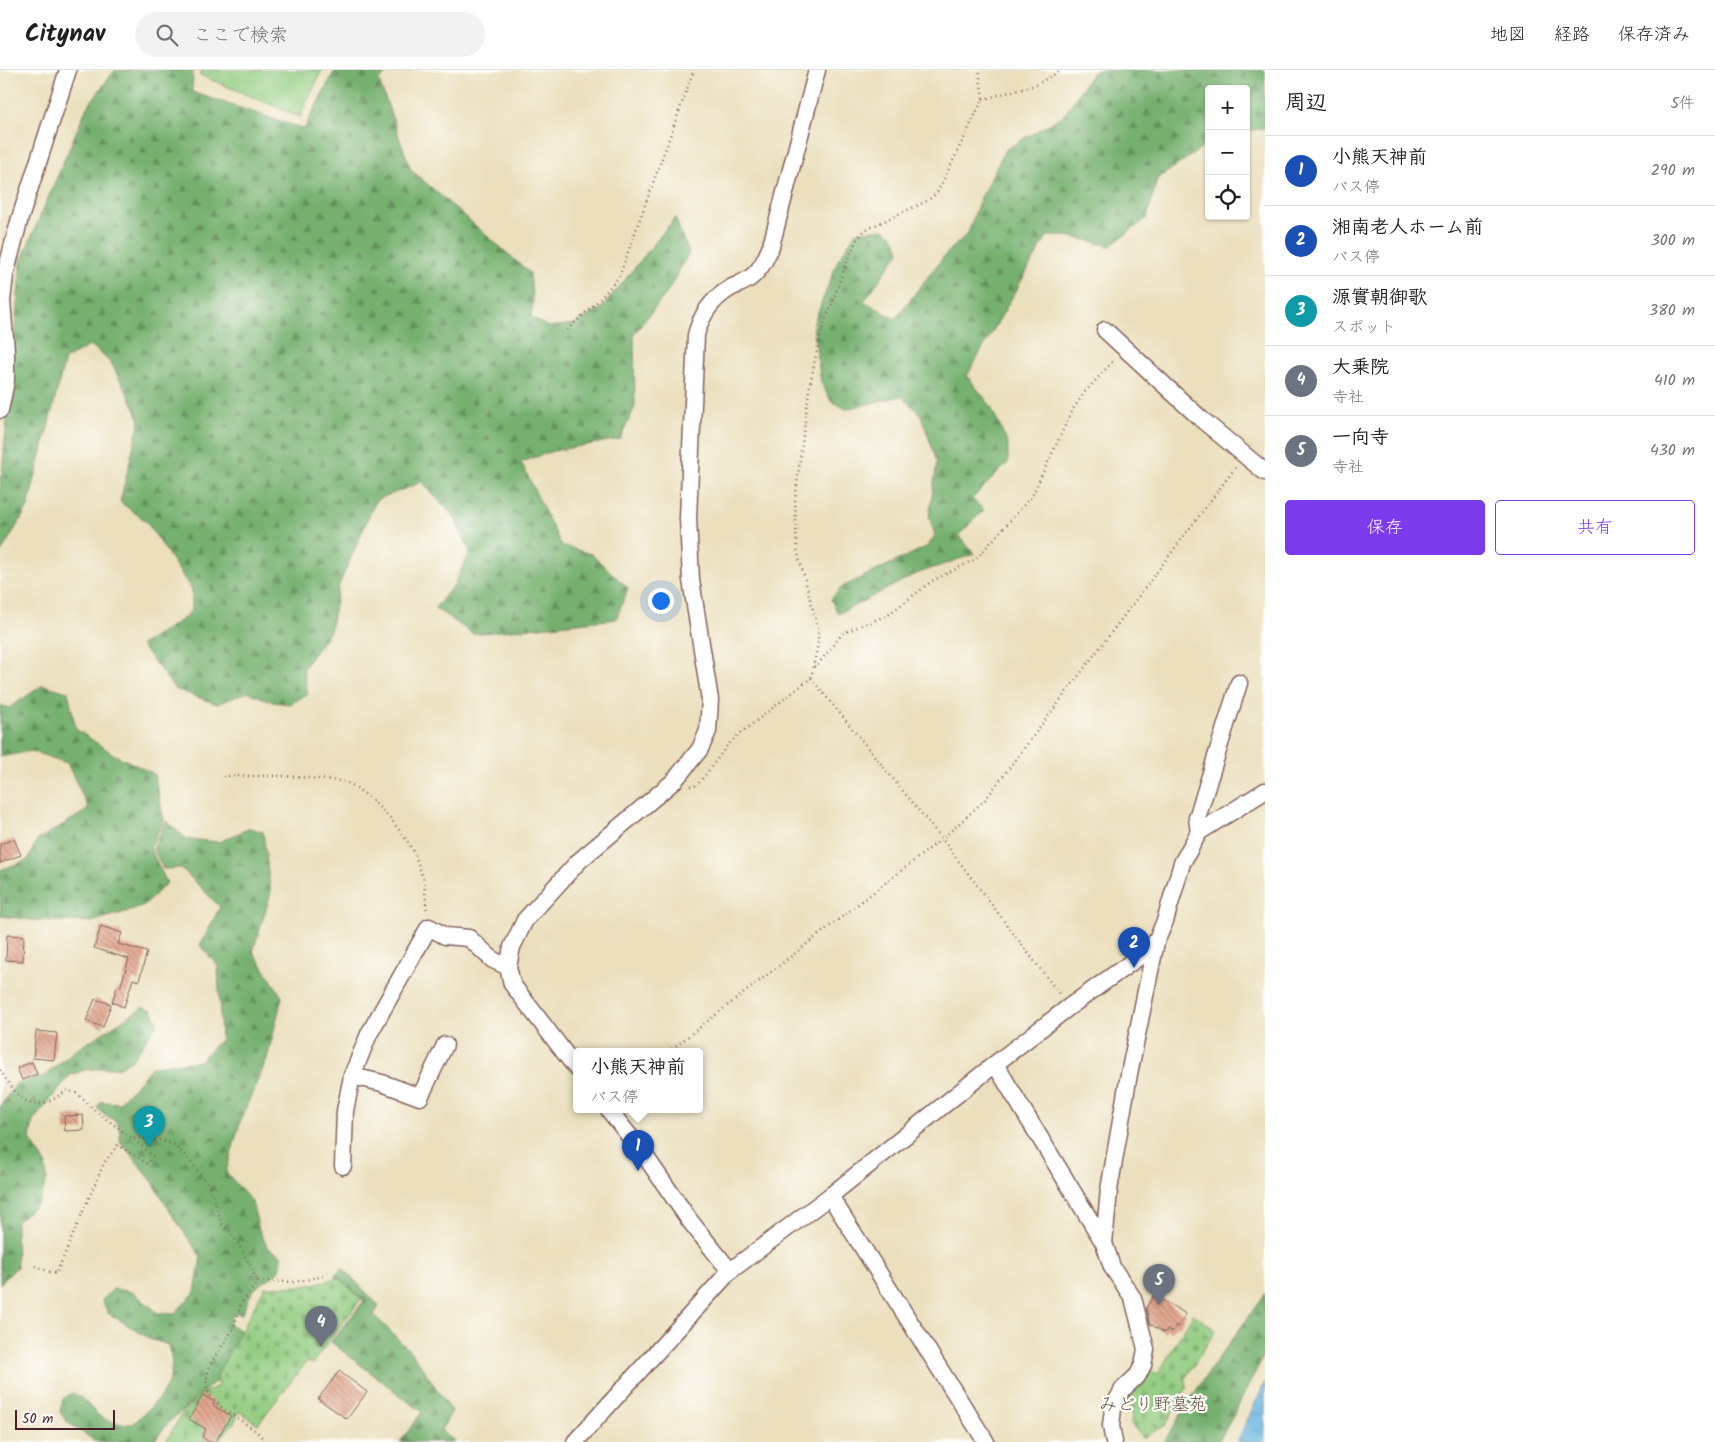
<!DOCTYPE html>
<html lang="ja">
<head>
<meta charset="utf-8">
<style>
  body { margin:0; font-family:Kalam,"Klee One",sans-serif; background:#f2f2f2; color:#202124 }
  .controls { position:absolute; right:15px; top:15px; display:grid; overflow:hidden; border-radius:5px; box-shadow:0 1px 4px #0004 }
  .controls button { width:45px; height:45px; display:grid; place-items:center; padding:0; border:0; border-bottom:1px solid #e0e0e0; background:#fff; color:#202124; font:25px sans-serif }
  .scale { position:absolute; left:15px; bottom:12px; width:100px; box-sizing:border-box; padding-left:5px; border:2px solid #4a1f2b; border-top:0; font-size:14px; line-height:18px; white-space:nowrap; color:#4a1f2b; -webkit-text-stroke:4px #fdfcf7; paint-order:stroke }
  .you { position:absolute; left:660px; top:530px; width:18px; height:18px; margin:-12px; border:4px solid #fff; border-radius:50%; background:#1a73e8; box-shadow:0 0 0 8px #1a73e833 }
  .badge { display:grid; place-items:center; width:32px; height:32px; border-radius:50%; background:#7c3aed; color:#fff; font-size:16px; font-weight:700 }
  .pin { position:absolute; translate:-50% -41px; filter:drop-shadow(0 1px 2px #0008) }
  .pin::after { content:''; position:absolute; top:26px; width:18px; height:15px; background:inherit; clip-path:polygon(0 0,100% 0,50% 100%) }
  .popup { position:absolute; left:573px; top:978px; width:130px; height:65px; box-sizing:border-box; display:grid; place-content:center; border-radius:5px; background:#fff; filter:drop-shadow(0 1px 4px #0005); font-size:16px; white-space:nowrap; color:#757577 }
  .popup b { font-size:19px; color:#202124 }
  .popup::after { content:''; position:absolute; left:50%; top:100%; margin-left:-10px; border:10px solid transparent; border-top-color:#fff }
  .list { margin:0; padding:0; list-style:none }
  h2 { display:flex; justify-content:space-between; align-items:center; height:65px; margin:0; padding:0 20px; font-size:21px }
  h2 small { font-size:16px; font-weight:400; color:#757577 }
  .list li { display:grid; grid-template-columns:32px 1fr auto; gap:15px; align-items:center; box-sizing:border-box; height:70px; padding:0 20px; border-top:1px solid #e0e0e0 }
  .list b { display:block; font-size:19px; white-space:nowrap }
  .list p { margin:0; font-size:16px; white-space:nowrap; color:#757577 }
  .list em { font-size:16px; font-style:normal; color:#757577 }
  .actions { display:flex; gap:10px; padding:15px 20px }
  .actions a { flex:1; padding:11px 0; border:1px solid #7c3aed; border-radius:5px; text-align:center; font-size:18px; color:#7c3aed }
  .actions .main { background:#7c3aed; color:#fff }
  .icon { flex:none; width:28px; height:28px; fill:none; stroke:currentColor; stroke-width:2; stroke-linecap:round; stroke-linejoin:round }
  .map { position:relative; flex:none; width:1265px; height:1372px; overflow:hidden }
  header { display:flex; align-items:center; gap:30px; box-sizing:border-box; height:70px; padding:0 25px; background:#fff; border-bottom:1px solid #e0e0e0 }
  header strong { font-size:24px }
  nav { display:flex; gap:28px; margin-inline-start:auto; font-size:18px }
  .search { width:350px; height:45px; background:#f2f2f2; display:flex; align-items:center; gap:12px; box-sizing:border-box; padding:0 18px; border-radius:28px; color:#757577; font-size:19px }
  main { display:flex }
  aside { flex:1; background:#fff }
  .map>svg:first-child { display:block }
</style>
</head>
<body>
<header>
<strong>Citynav</strong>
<div class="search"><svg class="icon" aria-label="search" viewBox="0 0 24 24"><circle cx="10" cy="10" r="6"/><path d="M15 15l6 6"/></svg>ここで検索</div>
<nav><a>地図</a><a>経路</a><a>保存済み</a></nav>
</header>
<main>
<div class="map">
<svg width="1265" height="1372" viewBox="0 0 1265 1372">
  <defs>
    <pattern id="forest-firs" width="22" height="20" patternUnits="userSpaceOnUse" patternTransform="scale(1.25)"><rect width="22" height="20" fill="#75b06e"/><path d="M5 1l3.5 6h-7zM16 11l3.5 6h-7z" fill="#628f5b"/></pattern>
    <pattern id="cemetery-stones" width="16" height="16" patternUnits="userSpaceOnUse" patternTransform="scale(1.25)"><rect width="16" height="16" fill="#92cc80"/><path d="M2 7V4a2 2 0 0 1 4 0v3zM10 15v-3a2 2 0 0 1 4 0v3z" fill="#7faf6f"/></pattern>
    <pattern id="water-ripples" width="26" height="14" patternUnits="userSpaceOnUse" patternTransform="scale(1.25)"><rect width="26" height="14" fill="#68b5e1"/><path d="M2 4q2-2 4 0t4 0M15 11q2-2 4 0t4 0" fill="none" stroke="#5893b7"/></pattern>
    <pattern id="building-back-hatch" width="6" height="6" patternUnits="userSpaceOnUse" patternTransform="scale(1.25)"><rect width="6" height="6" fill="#e0a189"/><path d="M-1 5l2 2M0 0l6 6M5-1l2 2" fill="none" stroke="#b88370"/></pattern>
  </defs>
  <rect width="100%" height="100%" fill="#fdfcf7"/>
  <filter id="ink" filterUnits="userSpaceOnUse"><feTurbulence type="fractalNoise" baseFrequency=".02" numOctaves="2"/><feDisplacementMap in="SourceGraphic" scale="10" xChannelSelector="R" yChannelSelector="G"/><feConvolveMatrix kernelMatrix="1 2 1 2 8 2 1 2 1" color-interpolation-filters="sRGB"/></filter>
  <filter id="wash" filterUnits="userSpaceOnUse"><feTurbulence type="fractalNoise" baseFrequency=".0096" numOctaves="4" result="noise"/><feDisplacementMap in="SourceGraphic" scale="20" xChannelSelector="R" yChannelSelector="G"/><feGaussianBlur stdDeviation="1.12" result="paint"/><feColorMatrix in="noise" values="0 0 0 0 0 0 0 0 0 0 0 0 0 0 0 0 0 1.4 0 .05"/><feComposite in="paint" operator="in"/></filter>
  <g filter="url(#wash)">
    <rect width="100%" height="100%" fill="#ebdfbd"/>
    <!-- forest -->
    <g fill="url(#forest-firs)" stroke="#60684c">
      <polygon points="115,0 193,0 192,22 304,59 335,0 389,0 379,11 411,100 530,203 533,234 531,247 548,257 574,254 602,238 675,148 689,183 666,224 634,264 635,337 620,369 553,381 521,392 561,475 591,484 628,518 616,549 473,564 435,538 454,515 470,482 455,448 422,412 376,430 339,515 330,561 303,599 308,624 290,634 273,632 248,622 217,634 175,619 141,575 186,547 192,539 192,520 146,451 120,432 140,350 132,332 111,293 91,275 65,289 28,437 0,484 0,406 2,403 21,191 87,37"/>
      <polygon points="1098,0 1265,0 1265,58 1246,61 1246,19 1209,19 1209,73 1157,109 1147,148 1110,176 1067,166 1047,166 967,306 990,335 1008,374 1008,393 972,429 984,440 959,465 974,484 916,504 838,544 831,529 842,517 928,476 935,465 929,447 937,392 921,345 901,326 846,339 831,331 821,313 813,255 838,190 856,162 884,159 894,167 900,181 864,231 895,249 945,185 968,163 980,129 1005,80 1064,45 1092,3"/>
      <polygon points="43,615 68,622 76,659 113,684 154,704 164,750 150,778 167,813 142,837 91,852 31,850 0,846 0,800 28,790 36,771 89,739 67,693 31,681 0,687 0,635 9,638"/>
      <path d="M166 751 187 769 219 772 250 758 263 762 271 823 253 881 282 927 267 989 241 1049 226 1102 252 1132 259 1160 268 1178 281 1185C284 1208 265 1207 253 1221 248 1227 246 1237 242 1244L233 1243 230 1254 242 1262 221 1308 212 1314 168 1353 154 1371 97 1372 67 1352 60 1342 63 1329 72 1323C84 1327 87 1335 96 1343 106 1353 120 1354 133 1354 159 1329 179 1315 169 1275L152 1270 108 1243 102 1230 113 1219 133 1222 158 1243 174 1244 195 1222 201 1187 175 1149 152 1111 120 1071C122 1043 107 1053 97 1037L101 1032 119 1033 153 996 200 991 221 969 218 896 200 875 220 837 181 798 163 799 153 778Z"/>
      <polygon points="143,937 152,940 158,953 133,989 120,997 85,1000 70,1005 33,1051 30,1069 45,1092 47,1109 39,1132 16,1152 17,1197 0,1214 0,1037 16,1014 44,1006 73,982"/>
      <polygon points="343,1198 379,1236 374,1245 413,1284 452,1341 441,1360 455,1372 400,1372 422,1342 331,1272 364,1231 334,1206"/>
      <polygon points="1265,1224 1265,1283 1231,1350 1218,1372 1164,1372 1202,1311"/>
    </g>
    <!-- cemetery -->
    <g fill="url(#cemetery-stones)" stroke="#6e7656">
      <polygon points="339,1208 361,1229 312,1294 307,1291 258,1354 239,1341 235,1351 218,1372 166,1372 183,1341 205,1322 218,1316 217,1305 265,1217 304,1216"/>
      <polygon points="1193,1244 1216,1260 1186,1307 1186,1319 1166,1355 1143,1368 1131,1354 1132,1339 1126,1330 1143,1313 1149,1299 1158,1304"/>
    </g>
    <!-- pitch -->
    <polygon fill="#92cc80" stroke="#6e7656" points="202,0 322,0 300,47 200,5"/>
    <!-- water -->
    <polygon fill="url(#water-ripples)" stroke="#596a86" points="1265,1312 1265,1372 1237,1372"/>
    <g id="blocks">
      <!-- building -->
      <g fill="url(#building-back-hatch)">
        <polygon points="14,769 21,785 0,793 0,774"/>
        <polygon points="101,856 122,863 118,874 147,882 139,911 133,909 124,937 112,932 117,917 120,918 129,889 94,878"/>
        <polygon points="7,865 24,866 23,891 6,890"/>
        <polygon points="95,929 111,934 103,957 86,951"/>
        <polygon points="36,961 57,963 54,990 33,988"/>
        <polygon points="32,992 37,1004 22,1010 17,998"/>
        <polygon points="83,1045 84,1060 65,1061 64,1046"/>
        <polygon points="1154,1225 1186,1244 1179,1257 1176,1255 1172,1262 1167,1259 1165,1263 1150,1254 1146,1238"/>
        <polygon points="339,1301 367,1322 347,1349 318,1329"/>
        <polygon points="203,1325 215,1332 213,1335 231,1346 215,1372 209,1372 202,1367 206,1359 189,1349"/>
      </g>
    </g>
  </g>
  <g filter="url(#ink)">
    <use href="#blocks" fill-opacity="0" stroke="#82625e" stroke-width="1"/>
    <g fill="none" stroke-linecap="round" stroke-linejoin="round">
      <!-- minor casing -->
      <g stroke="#82625e" stroke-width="19">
        <g id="minor">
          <polyline points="1105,260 1200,348 1265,402"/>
          <polyline points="0,340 6,311 6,281 2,231 5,205 20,148 68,0"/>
          <polyline points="1199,762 1197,748 1239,613"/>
          <polyline points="995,994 1104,1173 1112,1197 1133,1228 1146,1279 1143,1295 1138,1305 1123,1319 1113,1338 1111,1356 1114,1372"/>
          <path d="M577 999 512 914 508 897 512 877 525 850 579 791 674 711 700 679 708 661 710 630 691 510 688 448 696 265C701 245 711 230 729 219 735 215 744 213 750 208 761 200 766 188 771 176L817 0"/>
          <polyline points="352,1006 382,1013 420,1027 445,975"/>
          <polyline points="609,1040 643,1083 690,1151 730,1201"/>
          <polyline points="343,1096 345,1041 352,1006 369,964 429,857 445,866 469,868 493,890 508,897"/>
          <polyline points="830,1126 986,1372"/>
          <polyline points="1104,1173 1109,1120 1129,1004 1156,872"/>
          <polyline points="575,1372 730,1201 830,1126 995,994 1069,937 1143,884 1156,872 1165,851 1182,793 1199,762 1265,721"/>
        </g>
      </g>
      <!-- path -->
      <g stroke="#82625e" stroke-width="2.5" stroke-dasharray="1 4" stroke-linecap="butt">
        <polyline points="983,29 1036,15 1062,0"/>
        <polyline points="567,260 600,229 619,207 694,0"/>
        <polyline points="814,596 816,597 843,563 888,545 932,511 976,489 1032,426 1073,339 1085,322 1115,289"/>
        <polyline points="811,608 942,769 1060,925"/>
        <polyline points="223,706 284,706 343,711 354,716 371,729 390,748 406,769 414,782 424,811 427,843"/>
        <polyline points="690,716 695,716 700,712 727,676 737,666 811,608 818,574 818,558 797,480 795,429 809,320 820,266 848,189 857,169 865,160 927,131 936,124 941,115 983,29 979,0"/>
        <polyline points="668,982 942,769 985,730 1236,397"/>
        <path d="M0 1000C19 1031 33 1047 67 1020L78 1024 94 1040 132 1068 153 1086 148 1094 118 1075 104 1093 56 1204 32 1195"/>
        <polyline points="134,1068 160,1070 174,1075 187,1088 209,1115 222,1154 234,1167 253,1200 255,1207 258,1211"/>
        <polyline points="258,1211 241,1234 233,1259 209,1296 206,1314 209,1324 220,1336 256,1361 263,1368 264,1372"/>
        <polyline points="258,1211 295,1212 323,1206"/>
      </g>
      <!-- minor -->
      <use href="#minor" stroke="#fff" stroke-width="16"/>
    </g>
  </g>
  <g text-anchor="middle" stroke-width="4.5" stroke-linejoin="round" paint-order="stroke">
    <!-- park labels -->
    <g font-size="18" fill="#605344" stroke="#fdfcf7">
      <text x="1153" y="1340">みどり野墓苑</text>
    </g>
  </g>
</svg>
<div class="controls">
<button>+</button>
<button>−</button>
<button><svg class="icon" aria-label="locate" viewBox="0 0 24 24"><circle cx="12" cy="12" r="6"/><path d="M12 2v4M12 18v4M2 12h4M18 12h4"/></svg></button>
</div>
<div class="scale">50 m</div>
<div class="you"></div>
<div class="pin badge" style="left:638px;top:1101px;background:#1a4fb4">1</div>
<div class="popup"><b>小熊天神前</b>バス停</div>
<div class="pin badge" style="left:1134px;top:898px;background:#1a4fb4">2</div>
<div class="pin badge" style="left:149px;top:1077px;background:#0f9aa8">3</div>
<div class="pin badge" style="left:321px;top:1277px;background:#6b7280">4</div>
<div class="pin badge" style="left:1159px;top:1235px;background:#6b7280">5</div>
</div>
<aside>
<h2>周辺<small>5件</small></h2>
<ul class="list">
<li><span class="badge" style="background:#1a4fb4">1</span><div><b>小熊天神前</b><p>バス停</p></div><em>290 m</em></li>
<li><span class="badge" style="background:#1a4fb4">2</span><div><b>湘南老人ホーム前</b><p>バス停</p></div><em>300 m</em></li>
<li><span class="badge" style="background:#0f9aa8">3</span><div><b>源實朝御歌</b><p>スポット</p></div><em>380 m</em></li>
<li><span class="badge" style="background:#6b7280">4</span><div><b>大乗院</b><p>寺社</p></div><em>410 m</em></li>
<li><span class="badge" style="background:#6b7280">5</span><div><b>一向寺</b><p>寺社</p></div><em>430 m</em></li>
</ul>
<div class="actions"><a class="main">保存</a><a>共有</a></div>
</aside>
</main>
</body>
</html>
